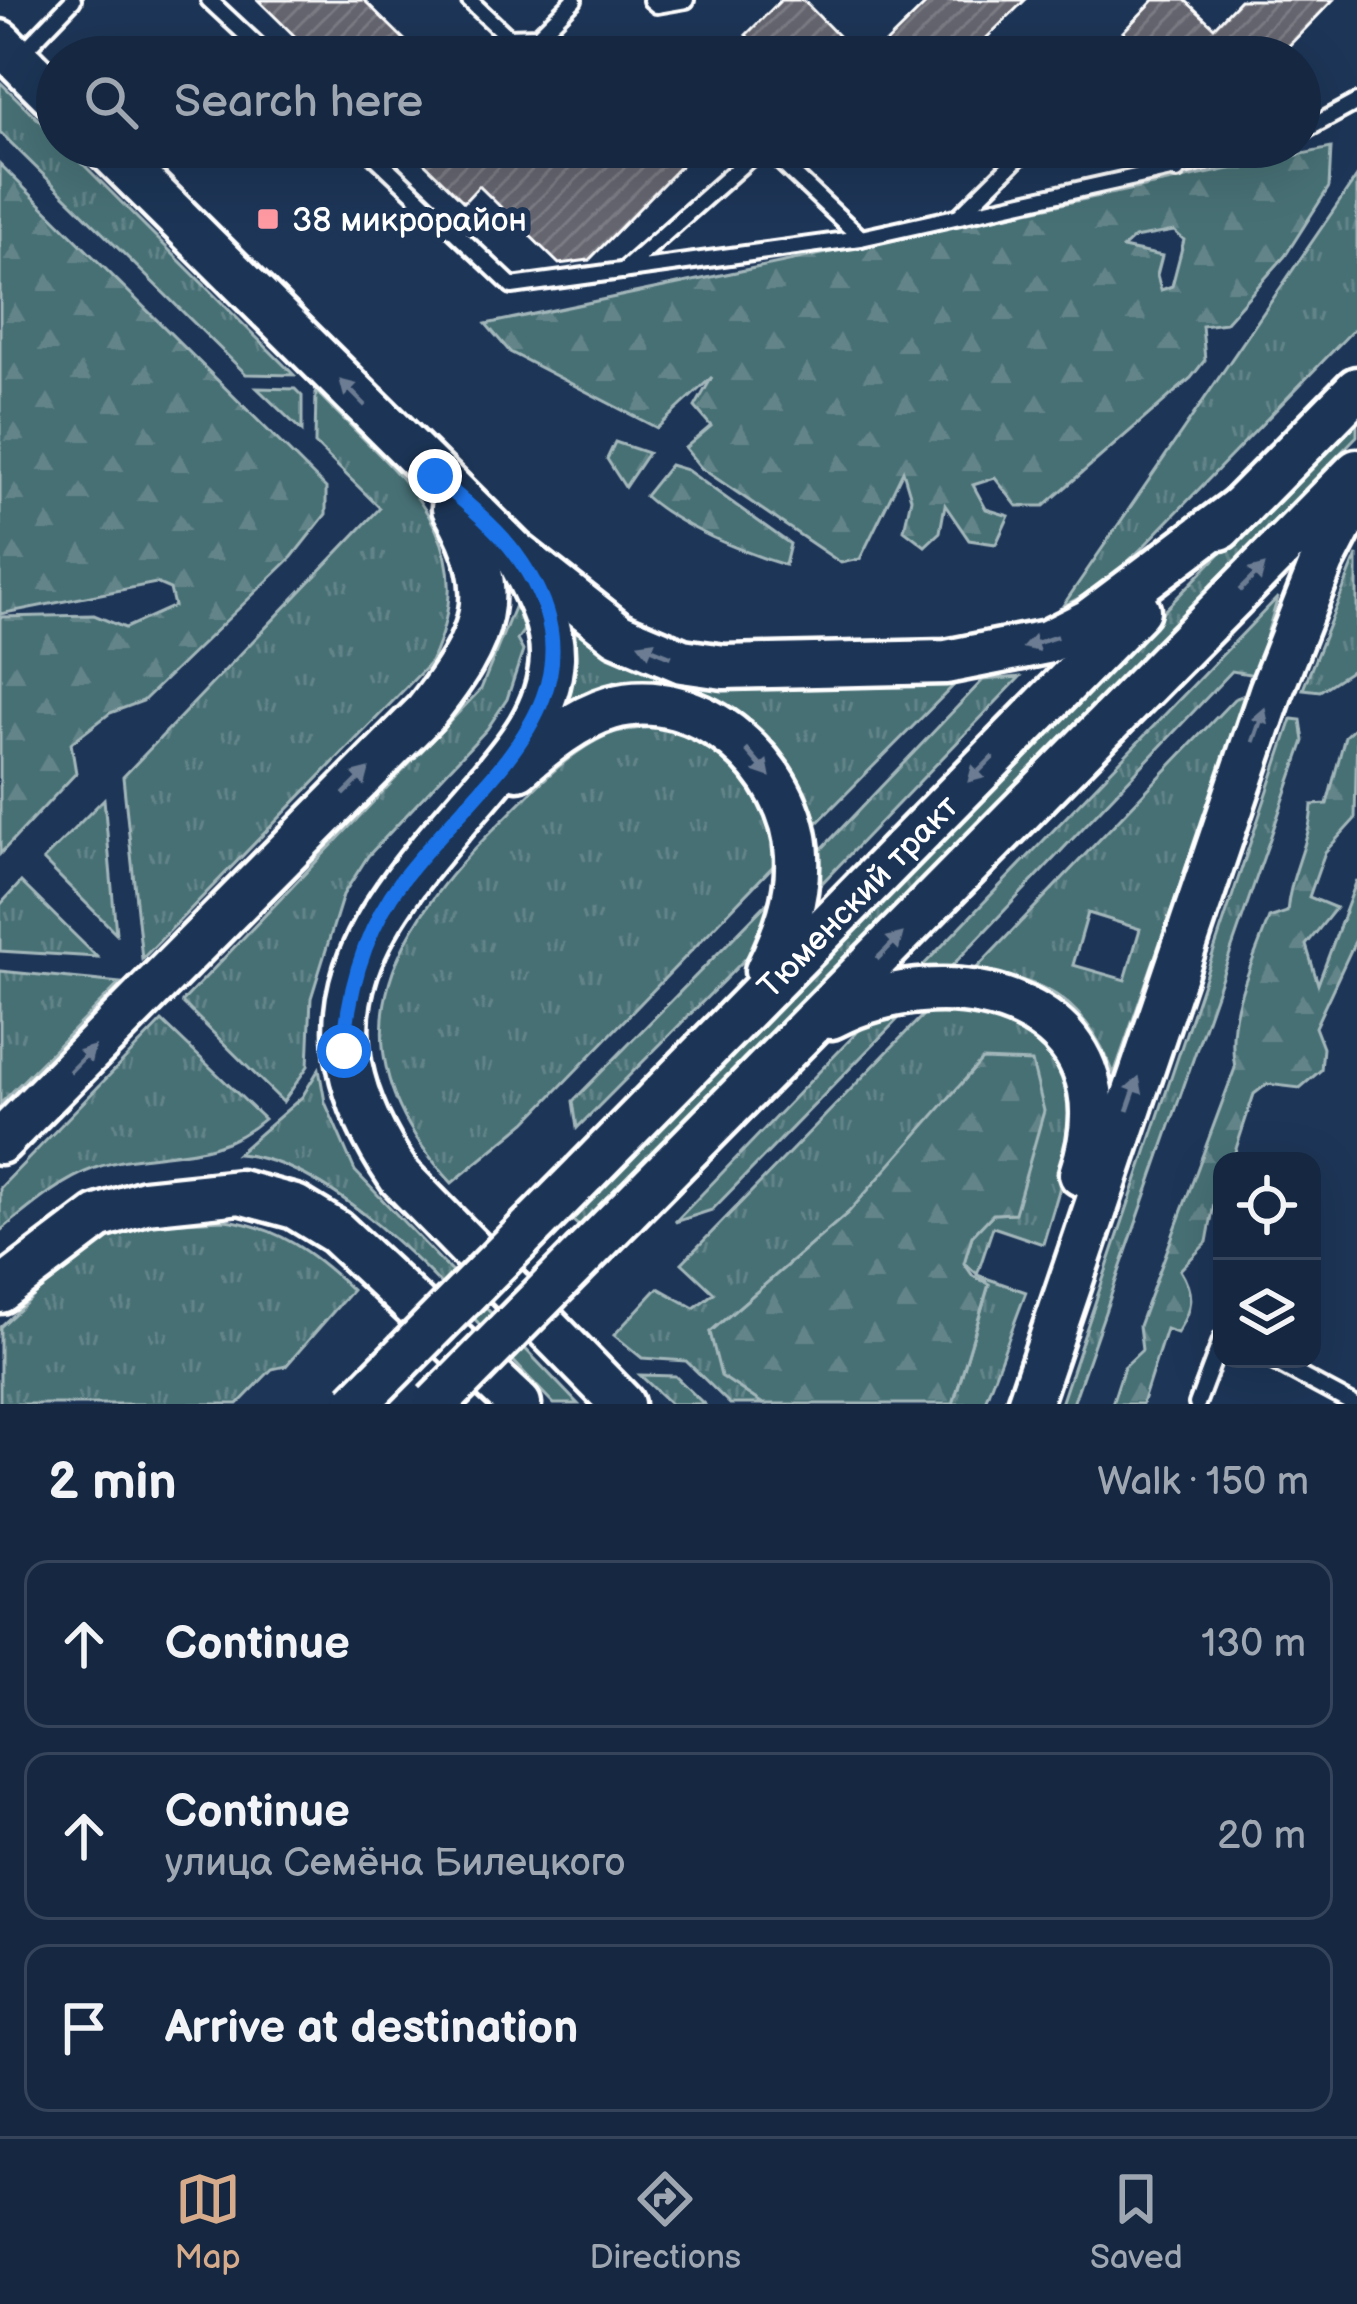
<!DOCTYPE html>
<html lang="en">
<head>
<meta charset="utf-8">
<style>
  body { margin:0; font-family:"Balsamiq Sans",sans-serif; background:#23344c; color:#f1f3f6 }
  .controls { position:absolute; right:36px; bottom:36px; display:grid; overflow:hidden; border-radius:24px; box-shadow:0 12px 48px #0002 }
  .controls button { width:108px; height:108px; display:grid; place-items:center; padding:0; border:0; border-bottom:3px solid #35445a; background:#162841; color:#f1f3f6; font:60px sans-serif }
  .stop { position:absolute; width:36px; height:36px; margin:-27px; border:9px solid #1a73e8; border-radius:50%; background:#fff }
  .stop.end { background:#1a73e8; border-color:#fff; box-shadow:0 3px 12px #0008 }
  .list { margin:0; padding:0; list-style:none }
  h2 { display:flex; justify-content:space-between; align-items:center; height:156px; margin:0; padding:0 48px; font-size:51px }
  h2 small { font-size:39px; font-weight:400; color:#9ea6b1 }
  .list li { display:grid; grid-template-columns:78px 1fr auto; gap:36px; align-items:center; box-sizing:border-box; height:168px; margin:0 24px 24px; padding:0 24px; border:3px solid #35445a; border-radius:24px }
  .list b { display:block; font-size:45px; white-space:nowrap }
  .list p { margin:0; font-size:39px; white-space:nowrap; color:#9ea6b1 }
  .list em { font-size:39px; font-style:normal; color:#9ea6b1 }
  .icon { flex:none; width:66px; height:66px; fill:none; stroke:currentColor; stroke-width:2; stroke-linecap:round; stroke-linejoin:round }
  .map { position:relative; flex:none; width:1357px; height:1404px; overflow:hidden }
  .search { position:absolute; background:#162841; box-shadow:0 12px 48px #0002; left:36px; right:36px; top:36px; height:132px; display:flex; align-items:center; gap:30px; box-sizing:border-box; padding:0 42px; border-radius:66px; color:#9ea6b1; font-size:45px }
  .sheet { height:732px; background:#162841 }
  nav { display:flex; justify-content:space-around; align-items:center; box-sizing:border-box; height:168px; border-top:3px solid #35445a; background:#162841; font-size:33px; color:#9ea6b1 }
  nav a { display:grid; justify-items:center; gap:6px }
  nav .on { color:#d6ab8b }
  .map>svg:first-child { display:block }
</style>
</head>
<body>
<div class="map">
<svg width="1357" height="1404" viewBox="0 0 1357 1404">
  <defs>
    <pattern id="grass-tufts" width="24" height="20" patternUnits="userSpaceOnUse" patternTransform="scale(3)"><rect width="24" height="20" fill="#476f74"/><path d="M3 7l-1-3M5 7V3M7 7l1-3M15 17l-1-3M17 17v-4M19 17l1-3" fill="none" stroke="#638589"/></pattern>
    <pattern id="forest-firs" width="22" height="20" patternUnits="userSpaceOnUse" patternTransform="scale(3)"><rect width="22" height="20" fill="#476f74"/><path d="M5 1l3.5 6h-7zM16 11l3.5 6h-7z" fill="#638589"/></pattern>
    <pattern id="building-hatch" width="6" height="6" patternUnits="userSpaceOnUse" patternTransform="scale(3)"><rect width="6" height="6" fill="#656570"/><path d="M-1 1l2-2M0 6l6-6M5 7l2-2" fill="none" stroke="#7c7c85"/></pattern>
  </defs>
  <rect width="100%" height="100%" fill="#1d3557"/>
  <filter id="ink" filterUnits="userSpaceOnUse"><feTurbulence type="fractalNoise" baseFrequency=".00833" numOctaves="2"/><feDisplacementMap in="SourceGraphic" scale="24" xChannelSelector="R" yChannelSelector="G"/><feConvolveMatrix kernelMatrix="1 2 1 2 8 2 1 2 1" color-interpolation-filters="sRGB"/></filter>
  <g filter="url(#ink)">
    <!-- grass -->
    <g fill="url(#grass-tufts)" stroke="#a3b7ba" stroke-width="3" fill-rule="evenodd">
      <polygon points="0,82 57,138 57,147 66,147 294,375 246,374 0,132"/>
      <polygon points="1357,176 1357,326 1141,549 1104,584 1062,607"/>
      <polygon points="257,388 295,389 302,396 302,431"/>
      <path d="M316 391C397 476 489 534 431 662L142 959 123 777 380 508 315 444Z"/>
      <polygon points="1357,413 1357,436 582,1229 571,1219"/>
      <polygon points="1357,555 1357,667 1320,691 1303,689"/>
      <polygon points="1278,597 1255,675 1232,671 947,971 914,975"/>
      <polygon points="517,600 528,624 517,640 523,651 507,699 487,729 368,856 343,895 311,998 308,1066 283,1102 182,1002 481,689"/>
      <path d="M575 627 678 680 721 688 957 682 817 823C799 769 754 705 693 694 662 688 598 705 564 709L576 671Z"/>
      <polygon points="1020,677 822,883 815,856 983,680"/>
      <path d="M1247 694 1114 1074C1086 1004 1048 975 971 974L1234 699ZM1088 913 1140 929 1125 980 1073 965Z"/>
      <polygon points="1292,719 1301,720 1304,741 1073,1404 1061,1404"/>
      <path d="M656 726C737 747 761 780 777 862L526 1122 452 1183C327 1048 386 933 503 820 533 790 570 750 610 734 623 729 642 729 656 726Z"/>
      <polygon points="104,799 116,933 43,860"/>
      <polygon points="21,882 97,957 0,951 0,905"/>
      <polygon points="777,893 772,917 753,951 577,1128 573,1101"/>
      <polygon points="0,971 120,983 0,1104"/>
      <polygon points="963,1008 1039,1035 1063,1062 1078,1127 1043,1244 993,1227 977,1275 1026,1292 984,1404 953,1404 989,1285 964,1262 972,1236 993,1214 1015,1213 848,1213 710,1332 722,1376 763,1404 730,1404 686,1361 642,1358 614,1335 658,1288 694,1308 714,1293 682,1263 927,1011"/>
      <polygon points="900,1017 712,1210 675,1222 864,1025"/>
      <path d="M162 1021 264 1119C212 1165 156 1147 95 1168 59 1181 29 1208 0 1231V1188Z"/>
      <path d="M319 1069 325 1102 355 1171 578 1404H554C475 1324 351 1163 237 1154L302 1097Z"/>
      <path d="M225 1220C278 1227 314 1253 352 1290L286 1366 272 1369 238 1404H0V1327L99 1237 160 1223Z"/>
      <polygon points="640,1375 675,1376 704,1404 671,1404"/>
    </g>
    <!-- forest -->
    <g fill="url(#forest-firs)" stroke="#a3b7ba" stroke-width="3" fill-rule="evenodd">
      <path d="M1331 148 1329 187 1285 256 1225 323 1202 326 1205 360 1191 378 1044 506H1017L995 478 973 485 986 509 1009 516 996 544 969 540 945 505 940 532 925 546 904 530 911 498 903 471 860 559 841 563 701 468 685 448 711 426 695 407 712 377 657 428 510 352 486 324ZM1174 231 1184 240 1172 286 1161 290 1157 275 1162 256 1123 248 1134 238Z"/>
      <polygon points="0,164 326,488 326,514 292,557 143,701 110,713 71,743 76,773 0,854 0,617 94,615 125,628 174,606 170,589 156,583 0,614"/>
      <polygon points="615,442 648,453 625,487 607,459"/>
      <path d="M670 465 687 470 790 544 785 565C742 552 678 526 645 496Z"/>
      <path d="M1357 725 1355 819 1325 852 1309 897 1336 908 1306 945 1318 984 1357 880V937L1315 1027 1323 1048 1321 1070 1300 1088 1267 1084 1254 1094 1232 1161H1222L1207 1242 1180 1270C1195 1294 1192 1309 1177 1333L1166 1329 1142 1404H1112L1124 1367 1142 1350 1139 1326 1235 1068C1225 1015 1251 968 1269 918L1287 912C1290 873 1310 844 1312 805L1327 804 1345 736Z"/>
      <polygon points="982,1060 1032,1062 1044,1111 1015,1213 993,1214 972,1236 964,1263 973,1276 989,1284 953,1404 763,1404 721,1376 710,1332 848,1213"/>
    </g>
    <!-- building -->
    <g fill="url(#building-hatch)" stroke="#fff" stroke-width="3">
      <polygon points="258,0 364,0 422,57 316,57"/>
      <polygon points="781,0 803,0 859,57 768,57 746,35"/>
      <polygon points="930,0 1025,0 967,57 872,57"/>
      <polygon points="1154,0 1185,0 1214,27 1240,0 1333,0 1278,57 1150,57 1123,32"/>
      <polygon points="408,147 514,147 525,163 541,147 699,147 589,260 559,264 479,186 464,202"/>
    </g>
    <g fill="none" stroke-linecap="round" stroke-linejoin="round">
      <!-- service casing -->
      <g stroke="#fff" stroke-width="22">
        <g id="service">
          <polyline points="209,0 270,57"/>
          <polyline points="469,0 508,37 538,36 574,0"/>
          <polyline points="651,0 657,5 686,0"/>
          <polyline points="20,55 73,0"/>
          <polyline points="1300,133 1357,102"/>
          <polyline points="365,147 512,286 861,238 1270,147"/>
          <polyline points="765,147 861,238"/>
          <polyline points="1153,147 1177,171"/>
          <polyline points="960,215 1029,147"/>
          <polyline points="623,271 762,147"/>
          <polyline points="1269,1359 1353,1404"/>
          <polyline points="1197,1404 1222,1338"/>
        </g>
      </g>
      <!-- primary casing -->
      <g stroke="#fff" stroke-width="51">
        <g id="primary">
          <polyline points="0,42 57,99"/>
          <polyline points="106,147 514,552 618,634 682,661 724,667 946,662 1047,642 1089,621 1241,507"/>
          <polyline points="1220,528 1357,389"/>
          <path d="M521 563C536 593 553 623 552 658 549 714 515 751 480 792 368 920 288 1012 400 1177L622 1404"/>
          <path d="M518 768C544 745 577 718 611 708 700 683 794 769 797 856 799 898 785 934 767 971"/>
          <path d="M831 1017C955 952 1139 1005 1081 1174"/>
          <path d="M0 1142 426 712C484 639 504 594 454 508"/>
          <path id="s1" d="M584 1174 1138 610"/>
          <polyline points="624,1214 1357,471"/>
          <polyline points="0,1291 98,1217 145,1202 240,1192 295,1207 336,1232 519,1404"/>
          <polyline points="1029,1404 1271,691 1322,562 1357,494"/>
        </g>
      </g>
      <!-- service -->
      <use href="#service" stroke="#1d3557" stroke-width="14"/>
      <!-- primary -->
      <use href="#primary" stroke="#1d3557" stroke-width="42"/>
      <!-- primary-bridge casing -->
      <g stroke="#fff" stroke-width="51" stroke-linecap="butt">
        <g id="primary-bridge">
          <polyline points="356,1404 584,1174"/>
          <polyline points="436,1404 624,1214"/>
        </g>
      </g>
      <!-- primary-bridge -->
      <use href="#primary-bridge" stroke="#1d3557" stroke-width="42"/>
    </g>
    <!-- one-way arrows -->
    <defs><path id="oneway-solid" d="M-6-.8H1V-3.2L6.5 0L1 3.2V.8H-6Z" transform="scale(3)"/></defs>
    <g fill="#6c7c92">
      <use href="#oneway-solid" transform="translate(353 393) rotate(-135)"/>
      <use href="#oneway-solid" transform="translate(1252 578) rotate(-45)"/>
      <use href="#oneway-solid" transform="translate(1040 642) rotate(162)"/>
      <use href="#oneway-solid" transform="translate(655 650) rotate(-158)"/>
      <use href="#oneway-solid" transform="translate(1259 725) rotate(-71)"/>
      <use href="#oneway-solid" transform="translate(758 763) rotate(49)"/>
      <use href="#oneway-solid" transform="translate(981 769) rotate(135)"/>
      <use href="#oneway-solid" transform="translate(356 782) rotate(-45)"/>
      <use href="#oneway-solid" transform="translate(890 946) rotate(-45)"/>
      <use href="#oneway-solid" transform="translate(82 1059) rotate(-46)"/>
      <use href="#oneway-solid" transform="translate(1133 1094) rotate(-71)"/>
    </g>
  </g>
  <g fill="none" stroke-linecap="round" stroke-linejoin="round" filter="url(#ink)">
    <!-- route -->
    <path stroke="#1a73e8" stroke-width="15" d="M344 1051C348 989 364 931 402 880 479 778 619 694 515 553 494 524 461 500 435 476"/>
  </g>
  <!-- markers -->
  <rect fill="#ff9aa2" stroke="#1d3557" stroke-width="4.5" x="256" y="207" width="24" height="24" rx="6"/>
  <g text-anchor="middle" stroke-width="12" stroke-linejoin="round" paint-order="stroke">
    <!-- poi labels -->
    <g font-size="33" fill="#fff" stroke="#1d3557" text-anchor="start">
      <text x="292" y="231">38 микрорайон</text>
    </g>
    <!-- street labels -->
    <g font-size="33" fill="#fff" stroke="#1d3557">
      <text dy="12" stroke="none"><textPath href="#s1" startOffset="390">Тюменский тракт</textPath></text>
    </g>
  </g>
</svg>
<div class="controls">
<button><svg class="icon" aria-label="locate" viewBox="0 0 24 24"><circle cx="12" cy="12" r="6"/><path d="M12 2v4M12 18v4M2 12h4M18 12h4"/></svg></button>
<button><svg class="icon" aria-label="layers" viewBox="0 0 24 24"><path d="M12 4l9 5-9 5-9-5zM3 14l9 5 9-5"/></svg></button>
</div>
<div class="stop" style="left:344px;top:1051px"></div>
<div class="stop end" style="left:435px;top:476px"></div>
<div class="search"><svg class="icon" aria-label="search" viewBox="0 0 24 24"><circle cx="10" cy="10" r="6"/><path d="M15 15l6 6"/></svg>Search here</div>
</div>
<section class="sheet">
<h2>2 min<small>Walk · 150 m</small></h2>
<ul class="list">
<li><svg class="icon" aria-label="ahead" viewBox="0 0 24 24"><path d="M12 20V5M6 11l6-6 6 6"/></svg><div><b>Continue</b></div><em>130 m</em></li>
<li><svg class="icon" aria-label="ahead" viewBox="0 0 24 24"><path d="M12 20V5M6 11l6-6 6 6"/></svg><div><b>Continue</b><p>улица Семёна Билецкого</p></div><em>20 m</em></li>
<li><svg class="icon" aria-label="arrive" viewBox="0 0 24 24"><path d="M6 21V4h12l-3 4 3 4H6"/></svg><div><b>Arrive at destination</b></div></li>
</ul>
</section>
<nav>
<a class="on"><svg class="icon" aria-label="map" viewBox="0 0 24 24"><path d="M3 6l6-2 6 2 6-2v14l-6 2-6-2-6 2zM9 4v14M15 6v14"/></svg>Map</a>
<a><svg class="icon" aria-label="directions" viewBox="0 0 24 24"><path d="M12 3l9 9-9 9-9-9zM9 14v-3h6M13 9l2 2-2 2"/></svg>Directions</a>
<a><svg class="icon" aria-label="saved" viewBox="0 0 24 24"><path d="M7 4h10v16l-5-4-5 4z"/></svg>Saved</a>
</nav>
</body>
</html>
